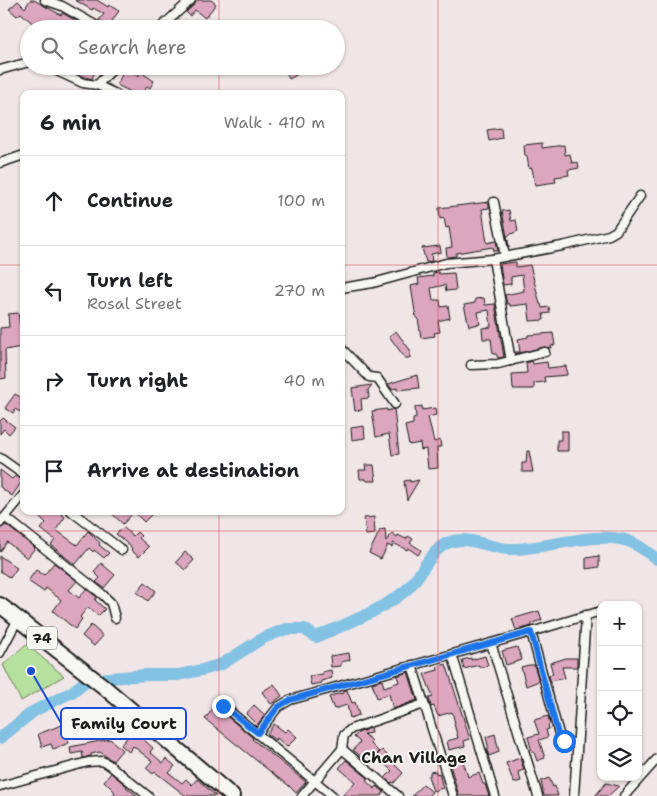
<!DOCTYPE html>
<html lang="en">
<head>
<meta charset="utf-8">
<style>
  body { margin:0; font-family:"Shantell Sans",sans-serif; background:#f6f6f6; color:#202124 }
  .controls { position:absolute; right:15px; bottom:15px; display:grid; overflow:hidden; border-radius:10px; box-shadow:0 1px 4px #0004 }
  .controls button { width:45px; height:45px; display:grid; place-items:center; padding:0; border:0; border-bottom:1px solid #e0e0e0; background:#fff; color:#202124; font:25px sans-serif }
  .stop { position:absolute; width:15px; height:15px; margin:-11px; border:4px solid #1a73e8; border-radius:50%; background:#fff }
  .stop.end { background:#1a73e8; border-color:#fff; box-shadow:0 1px 5px #0008 }
  .list { margin:0; padding:0; list-style:none }
  h2 { display:flex; justify-content:space-between; align-items:center; height:65px; margin:0; padding:0 20px; font-size:21px }
  h2 small { font-size:16px; font-weight:400; color:#757577 }
  .list li { display:grid; grid-template-columns:32px 1fr auto; gap:15px; align-items:center; box-sizing:border-box; height:90px; padding:0 20px; border-top:1px solid #e0e0e0 }
  .list b { display:block; font-size:19px; white-space:nowrap }
  .list p { margin:0; font-size:16px; white-space:nowrap; color:#757577 }
  .list em { font-size:16px; font-style:normal; color:#757577 }
  .icon { flex:none; width:28px; height:28px; fill:none; stroke:currentColor; stroke-width:2; stroke-linecap:round; stroke-linejoin:round }
  .map { position:relative; flex:none; width:657px; height:796px; overflow:hidden }
  .search { position:absolute; background:#fff; box-shadow:0 1px 4px #0004; left:20px; top:20px; width:325px; height:55px; display:flex; align-items:center; gap:12px; box-sizing:border-box; padding:0 18px; border-radius:28px; color:#757577; font-size:19px }
  .panel { position:absolute; background:#fff; box-shadow:0 1px 4px #0004; left:20px; top:90px; width:325px; height:425px; border-radius:10px }
  .map>svg:first-child { display:block }
</style>
</head>
<body>
<div class="map">
<svg width="657" height="796" viewBox="0 0 657 796">
  <rect width="100%" height="100%" fill="#f1e6e7"/>
  <filter id="ink" filterUnits="userSpaceOnUse"><feTurbulence type="fractalNoise" baseFrequency=".02" numOctaves="2"/><feDisplacementMap in="SourceGraphic" scale="10" xChannelSelector="R" yChannelSelector="G"/><feConvolveMatrix kernelMatrix="1 2 1 2 8 2 1 2 1" color-interpolation-filters="sRGB"/></filter>
  <g filter="url(#ink)">
    <!-- green -->
    <polygon fill="#b6e09d" stroke="#697e5c" points="26,644 64,676 21,701 3,665"/>
    <g fill="none" stroke-linecap="round" stroke-linejoin="round">
      <!-- river -->
      <path stroke="#83c2e3" stroke-width="12" d="M0 738 34 711 72 692 87 680 145 675H178L202 670 222 664 263 638 286 629H304L316 637C346 624 378 612 404 592 420 580 430 548 450 542 470 535 490 549 510 549 543 550 597 530 628 541 638 544 648 553 657 559"/>
    </g>
    <!-- building -->
    <g fill="#dca6bd" stroke="#1c1c1c">
      <polygon points="30,0 34,0 61,15 62,13 86,26 85,29 39,29 21,13 17,16 9,9 18,1 25,8"/>
      <polygon points="75,0 97,0 108,7 109,5 119,11 112,21 121,29 112,29 99,20 104,14 93,8 92,10"/>
      <polygon points="196,0 211,0 216,4 205,18 195,10 190,16 186,12 195,4"/>
      <polygon points="85,66 97,66 92,79 79,75"/>
      <polygon points="292,66 313,66 289,79 286,72 293,69"/>
      <polygon points="125,68 139,76 138,70 154,81 150,88 147,86 143,94 135,94 117,85"/>
      <polygon points="501,128 502,138 489,141 487,130"/>
      <polygon points="542,143 542,148 564,145 565,155 570,154 572,163 578,162 579,168 568,170 569,175 555,177 556,182 535,185 532,168 529,169 527,156 525,156 524,145"/>
      <polygon points="489,202 489,208 482,209 487,243 496,241 498,251 494,251 493,247 456,253 456,256 447,257 446,248 452,247 449,227 446,228 444,218 440,219 439,208"/>
      <polygon points="509,210 511,221 516,220 518,231 507,236 509,247 502,211"/>
      <polygon points="440,246 441,252 431,254 432,261 426,262 422,248"/>
      <polygon points="516,262 516,267 530,265 540,304 541,304 542,308 549,307 550,313 543,314 544,320 530,321 528,304 510,306 510,304 507,304 505,295 524,291 522,275 511,277 511,284 503,285 500,264"/>
      <polygon points="438,272 439,274 454,273 456,290 446,291 445,285 431,288 433,300 440,300 441,307 448,306 450,318 438,321 440,332 434,333 435,336 421,338 418,318 416,318 411,286 419,284 418,278 433,276 433,273"/>
      <polygon points="484,298 485,305 495,304 504,357 498,358 496,354 493,354 491,339 483,339 482,328 491,327 489,310 478,312 480,324 469,326 464,305 475,303 475,299"/>
      <polygon points="18,313 20,325 24,325 24,330 20,331 22,347 5,350 6,378 0,379 0,328 9,327 8,314"/>
      <polygon points="396,331 410,350 410,358 405,358 389,336"/>
      <polygon points="553,333 555,345 551,346 551,348 544,347 515,354 515,352 520,352 518,339 528,337 528,335"/>
      <polygon points="532,361 533,364 547,362 548,368 566,366 567,375 544,377 545,382 534,383 534,389 513,389 512,374 527,373 526,363"/>
      <polygon points="417,375 419,388 397,390 397,388 392,389 388,384"/>
      <polygon points="372,385 368,390 369,398 361,399 362,410 355,411 352,388"/>
      <polygon points="15,394 24,399 20,405 23,407 20,412 15,409 13,413 5,408"/>
      <polygon points="422,406 422,410 435,408 436,415 428,417 434,442 440,440 441,447 437,447 438,468 428,469 426,449 421,450 420,443 409,445 405,426 413,424 413,419 416,418 415,407"/>
      <polygon points="387,409 387,411 394,409 399,454 392,455 389,434 376,437 372,411"/>
      <polygon points="3,418 15,427 9,434 4,429 0,434 0,421"/>
      <polygon points="364,426 365,438 352,440 351,428"/>
      <polygon points="561,431 568,431 568,451 557,451 557,440 561,440"/>
      <polygon points="527,451 529,451 533,472 522,472 522,463 526,463"/>
      <polygon points="365,465 374,465 376,481 367,481 366,479 360,479 359,470 366,470"/>
      <polygon points="0,470 12,479 15,476 23,480 12,496 0,487"/>
      <polygon points="410,480 410,482 419,480 407,500 404,481"/>
      <polygon points="34,511 58,511 65,517 56,530 77,545 88,531 100,543 99,545 109,553 104,558 94,550 93,552 89,548 75,565 51,545 55,540 41,529 46,523"/>
      <polygon points="109,511 155,511 144,522 134,512 123,524"/>
      <polygon points="374,517 375,534 366,535 364,518"/>
      <polygon points="6,525 35,548 27,558 7,542 0,552 0,529"/>
      <polygon points="123,527 133,536 137,532 141,536 139,538 149,547 139,557 131,550 132,548 116,534"/>
      <polygon points="385,529 386,541 392,533 397,537 398,535 406,539 408,536 413,539 410,543 421,550 418,555 408,548 407,550 393,543 392,547 387,545 387,547 381,559 369,553 380,530"/>
      <polygon points="185,552 194,560 185,570 176,562"/>
      <polygon points="0,556 17,568 10,578 0,571"/>
      <polygon points="599,556 599,567 586,569 586,558"/>
      <polygon points="54,563 77,581 69,590 79,598 86,589 97,597 95,600 105,609 98,616 88,607 80,617 82,619 75,629 53,611 61,600 46,588 44,592 28,581 36,570 44,575"/>
      <polygon points="101,563 115,575 104,588 96,582 100,578 94,572"/>
      <polygon points="145,582 156,591 148,601 137,592"/>
      <polygon points="539,611 542,620 532,623 532,626 516,630 512,619"/>
      <polygon points="91,625 103,636 94,646 82,636"/>
      <polygon points="517,647 522,660 506,665 502,651"/>
      <polygon points="349,653 350,660 341,662 341,666 331,667 330,656"/>
      <polygon points="485,656 488,665 480,668 479,665 464,669 462,660 471,658 471,660"/>
      <polygon points="566,658 577,658 577,667 562,667 565,678 550,681 549,675 553,674 550,663"/>
      <polygon points="446,664 470,739 464,741 465,746 449,750 447,741 458,738 454,724 455,723 452,712 438,716 434,706 431,707 429,698 433,697 424,674 438,670 437,667"/>
      <polygon points="529,665 534,665 539,681 526,686 521,667"/>
      <polygon points="331,670 332,678 321,681 322,683 311,685 309,676 323,674 322,672"/>
      <polygon points="408,672 417,700 393,709 389,694 377,698 372,683 382,680 384,687 399,682 397,676"/>
      <polygon points="274,684 282,696 271,704 262,692"/>
      <polygon points="347,690 352,703 355,702 359,715 350,718 347,705 334,709 329,697 340,693 341,694 343,693 343,691"/>
      <polygon points="254,705 265,715 257,725 246,714"/>
      <polygon points="215,706 253,738 252,739 306,782 296,793 287,784 277,777 205,719"/>
      <polygon points="548,716 550,724 548,725 549,729 546,730 548,737 539,740 545,758 537,761 534,752 532,752 528,737 539,734 534,720"/>
      <polygon points="274,724 285,732 288,729 297,737 287,747 277,738 276,741 267,734"/>
      <polygon points="62,725 69,743 53,749 51,744 42,747 38,734"/>
      <polygon points="370,728 371,733 364,734 372,741 370,743 379,752 369,763 353,750 360,742 354,737 358,733"/>
      <polygon points="133,730 153,748 150,752 163,763 166,758 175,766 169,773 182,783 186,779 192,785 197,779 216,796 186,796 155,772 153,774 146,768 152,761 133,746 129,752 121,745"/>
      <polygon points="495,734 499,752 489,756 487,750 489,749 486,737"/>
      <polygon points="110,739 122,750 113,761 100,752 91,754 91,756 83,758 82,752 71,754 70,747"/>
      <polygon points="382,750 396,764 395,765 403,773 394,783 392,782 391,783 385,778 392,771 376,756"/>
      <polygon points="462,758 468,777 479,773 483,784 485,784 489,796 459,796 449,762"/>
      <polygon points="520,758 524,770 518,772 521,781 514,783 506,763"/>
      <polygon points="346,760 368,778 366,781 375,789 377,786 384,792 381,796 342,796 355,782 339,768"/>
      <polygon points="436,771 436,774 439,773 443,788 433,791 428,776 430,776 430,772"/>
      <polygon points="111,773 127,786 126,787 137,796 112,796 115,792 104,781"/>
      <polygon points="549,778 553,787 555,786 558,796 544,796 541,781"/>
      <polygon points="606,783 619,786 608,796 595,796"/>
      <polygon points="423,784 432,792 428,796 412,796"/>
    </g>
    <g fill="none" stroke-linecap="round" stroke-linejoin="round">
      <!-- street casing -->
      <g stroke="#1c1c1c" stroke-width="11">
        <g id="street">
          <polyline points="45,0 62,6 102,29"/>
          <polyline points="159,29 191,0"/>
          <polyline points="46,66 83,83 97,85 116,66"/>
          <polyline points="0,70 29,62"/>
          <polyline points="97,85 116,94"/>
          <polyline points="0,163 24,155"/>
          <polyline points="494,202 505,256"/>
          <polyline points="493,259 511,361"/>
          <polyline points="341,288 373,283 446,263 493,259 562,246 609,235 616,231 640,196"/>
          <polyline points="341,348 369,377 377,378 395,404"/>
          <polyline points="471,365 498,364 545,352"/>
          <polyline points="0,458 24,475"/>
          <polyline points="71,511 122,550"/>
          <polyline points="5,517 102,594 111,603 115,618"/>
          <polyline points="0,523 24,494"/>
          <polyline points="531,632 559,734 564,741 577,744"/>
          <polyline points="491,643 538,796"/>
          <polyline points="0,653 18,619"/>
          <polyline points="452,654 495,796"/>
          <polyline points="412,665 453,796"/>
          <polyline points="223,706 333,796"/>
          <polyline points="258,733 278,707 290,700 531,632 601,611"/>
          <polyline points="342,749 398,796"/>
          <polyline points="0,786 88,762 102,761 108,764 148,796"/>
          <polyline points="302,796 342,749 344,735 351,729 424,704"/>
          <polyline points="574,796 586,615"/>
          <polyline points="624,796 657,759"/>
        </g>
      </g>
      <!-- highway casing -->
      <g stroke="#1c1c1c" stroke-width="18">
        <polyline id="highway" points="0,605 103,686 232,796"/>
      </g>
      <!-- street -->
      <use href="#street" stroke="#f6f6f2" stroke-width="8"/>
      <!-- highway -->
      <use href="#highway" stroke="#f6f6f2" stroke-width="14"/>
    </g>
  </g>
  <g fill="none" stroke-linecap="round" stroke-linejoin="round" filter="url(#ink)">
    <!-- route -->
    <polyline stroke="#1a73e8" stroke-width="6" points="223,706 258,733 278,707 290,700 531,632 558,734 564,741"/>
  </g>
  <!-- grid -->
  <path fill="none" stroke="#d1495b" stroke-width="1" stroke-opacity="0.55" d="M219 0V29M438 0V796M219 66V94M0 265H24M341 265H657M219 511V796M0 531H657"/>
  <g text-anchor="middle" stroke-width="4" stroke-linejoin="round" paint-order="stroke">
    <!-- shield labels -->
    <rect fill="#f6f6f2" stroke="#5d5d5c" stroke-width="1" x="27" y="626.5" width="30" height="23" rx="4"/>
    <g font-size="14" font-weight="bold" fill="#1c1c1c">
      <text x="42" y="643">74</text>
    </g>
    <!-- neighbourhood labels -->
    <g font-size="16" font-weight="bold" fill="#1c1c1c" stroke="#f6f6f2">
      <text x="414" y="763">Chan Village</text>
    </g>
  </g>
  <!-- callouts -->
  <path fill="none" stroke="#1d4ed8" stroke-width="2" d="M31 671L61 723"/>
  <circle fill="#1d4ed8" stroke="#f6f6f2" stroke-width="2" cx="31" cy="671" r="5"/>
  <rect fill="#f6f6f2" stroke="#1d4ed8" stroke-width="2" x="61" y="708" width="125" height="31" rx="5"/>
  <g font-size="16" text-anchor="middle" font-weight="bold" fill="#1c1c1c">
    <text x="124" y="729">Family Court</text>
  </g>
</svg>
<div class="controls">
<button>+</button>
<button>−</button>
<button><svg class="icon" aria-label="locate" viewBox="0 0 24 24"><circle cx="12" cy="12" r="6"/><path d="M12 2v4M12 18v4M2 12h4M18 12h4"/></svg></button>
<button><svg class="icon" aria-label="layers" viewBox="0 0 24 24"><path d="M12 4l9 5-9 5-9-5zM3 14l9 5 9-5"/></svg></button>
</div>
<div class="stop" style="left:564px;top:741px"></div>
<div class="stop end" style="left:223px;top:706px"></div>
<div class="search"><svg class="icon" aria-label="search" viewBox="0 0 24 24"><circle cx="10" cy="10" r="6"/><path d="M15 15l6 6"/></svg>Search here</div>
<section class="panel">
<h2>6 min<small>Walk · 410 m</small></h2>
<ul class="list">
<li><svg class="icon" aria-label="ahead" viewBox="0 0 24 24"><path d="M12 20V5M6 11l6-6 6 6"/></svg><div><b>Continue</b></div><em>100 m</em></li>
<li><svg class="icon" aria-label="left" viewBox="0 0 24 24"><path d="M17 20v-9H6M10 6l-5 5 5 5"/></svg><div><b>Turn left</b><p>Rosal Street</p></div><em>270 m</em></li>
<li><svg class="icon" aria-label="right" viewBox="0 0 24 24"><path d="M7 20v-9h11M14 6l5 5-5 5"/></svg><div><b>Turn right</b></div><em>40 m</em></li>
<li><svg class="icon" aria-label="arrive" viewBox="0 0 24 24"><path d="M6 21V4h12l-3 4 3 4H6"/></svg><div><b>Arrive at destination</b></div></li>
</ul>
</section>
</div>
</body>
</html>
